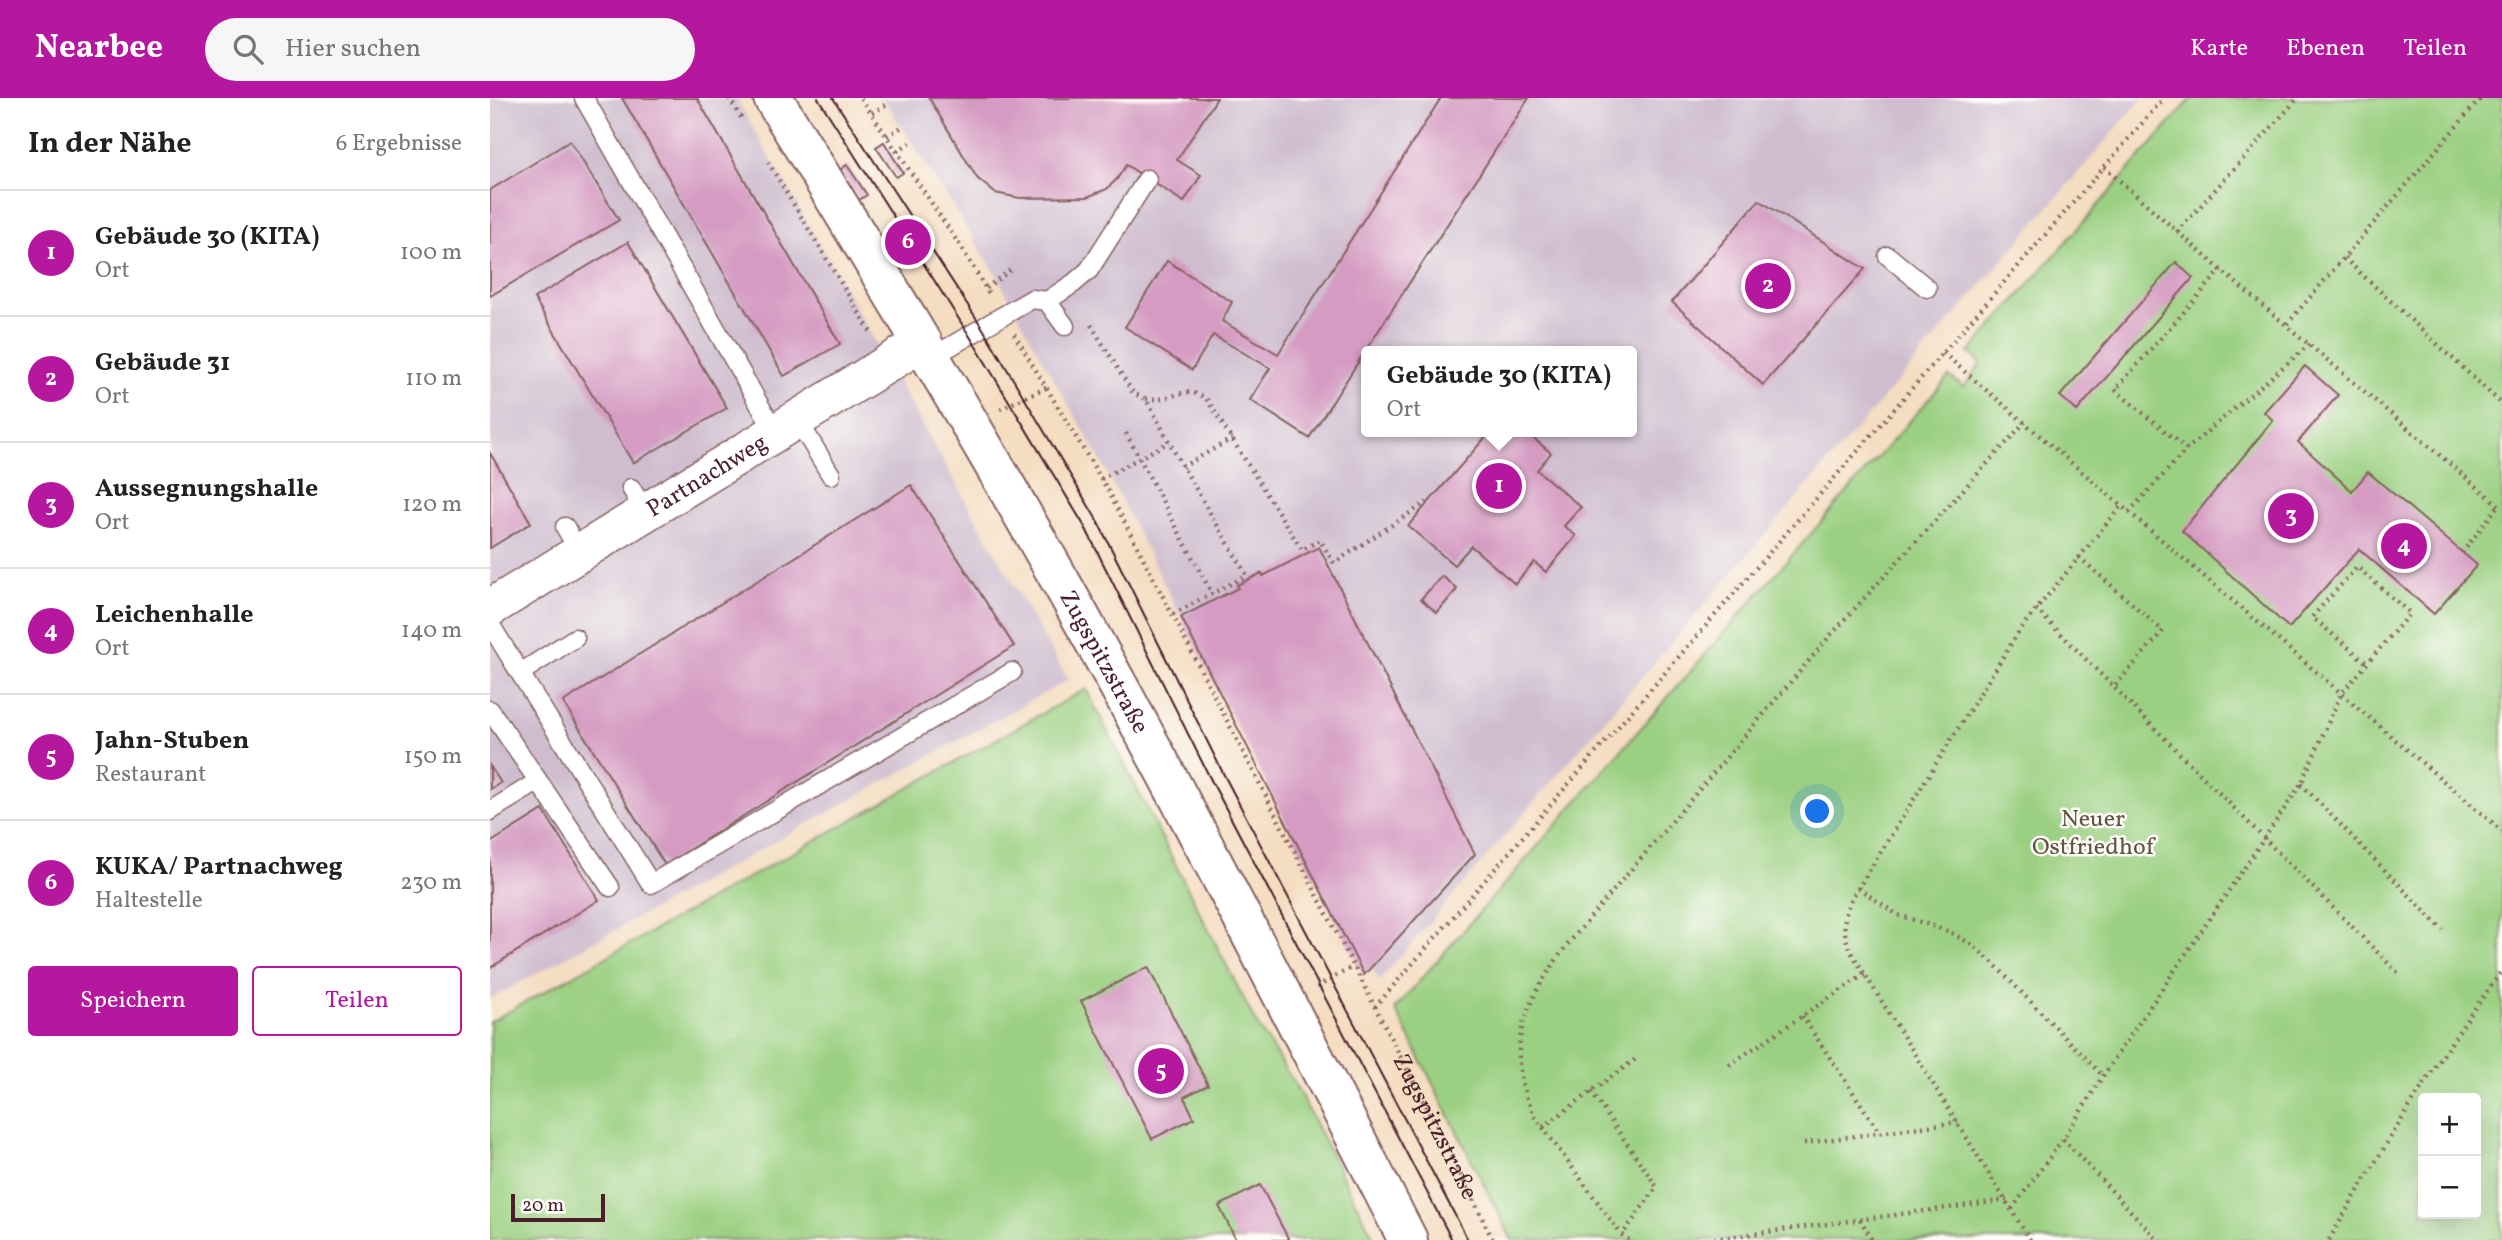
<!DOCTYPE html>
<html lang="de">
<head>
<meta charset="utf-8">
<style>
  body { margin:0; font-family:Vollkorn,serif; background:#f6f6f6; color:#222 }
  .controls { position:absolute; right:21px; bottom:21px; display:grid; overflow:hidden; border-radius:7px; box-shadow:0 7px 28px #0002 }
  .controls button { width:63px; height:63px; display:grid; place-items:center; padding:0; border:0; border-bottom:2px solid #e0e0e0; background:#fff; color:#222; font:35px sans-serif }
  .scale { position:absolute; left:21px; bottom:18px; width:94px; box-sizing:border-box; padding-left:7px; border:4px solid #4a1f2b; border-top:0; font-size:19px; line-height:24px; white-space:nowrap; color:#4a1f2b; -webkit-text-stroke:5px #fdfcf7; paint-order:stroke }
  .you { position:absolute; left:1328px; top:714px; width:24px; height:24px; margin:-18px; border:5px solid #fff; border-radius:50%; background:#1a73e8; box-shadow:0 0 0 10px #1a73e833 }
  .badge { display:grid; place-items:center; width:46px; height:46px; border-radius:50%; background:#b5179e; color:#fff; font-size:23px; font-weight:700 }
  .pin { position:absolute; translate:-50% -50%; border:4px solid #fff; box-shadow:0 2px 7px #0006 }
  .popup { position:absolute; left:871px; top:248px; width:276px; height:91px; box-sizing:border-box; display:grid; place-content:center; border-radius:7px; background:#fff; filter:drop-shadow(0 2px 5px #0005); font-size:23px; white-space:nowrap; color:#767676 }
  .popup b { font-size:26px; color:#222 }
  .popup::after { content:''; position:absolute; left:50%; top:100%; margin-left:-14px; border:14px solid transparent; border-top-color:#fff }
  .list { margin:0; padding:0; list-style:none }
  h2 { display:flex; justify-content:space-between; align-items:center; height:91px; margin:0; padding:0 28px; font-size:30px }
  h2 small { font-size:23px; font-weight:400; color:#767676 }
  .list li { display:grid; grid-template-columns:46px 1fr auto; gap:21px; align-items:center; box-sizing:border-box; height:126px; padding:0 28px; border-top:2px solid #e0e0e0 }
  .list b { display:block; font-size:26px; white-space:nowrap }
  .list p { margin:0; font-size:23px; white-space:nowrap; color:#767676 }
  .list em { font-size:23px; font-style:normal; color:#767676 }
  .actions { display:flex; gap:14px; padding:21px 28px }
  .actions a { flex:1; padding:16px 0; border:2px solid #b5179e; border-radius:7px; text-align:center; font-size:24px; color:#b5179e }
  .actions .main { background:#b5179e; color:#fff }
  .icon { flex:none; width:38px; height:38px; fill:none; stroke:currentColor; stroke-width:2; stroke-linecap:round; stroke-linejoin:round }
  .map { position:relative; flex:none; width:2012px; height:1142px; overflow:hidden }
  header { display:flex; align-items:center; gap:42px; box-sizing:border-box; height:98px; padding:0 35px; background:#b5179e; color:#fff }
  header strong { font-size:33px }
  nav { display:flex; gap:38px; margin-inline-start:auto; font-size:24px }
  .search { width:490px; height:63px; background:#f6f6f6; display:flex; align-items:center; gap:18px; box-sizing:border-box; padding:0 24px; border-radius:38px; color:#767676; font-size:26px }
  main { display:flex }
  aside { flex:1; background:#fff }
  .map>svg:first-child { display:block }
</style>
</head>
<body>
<header>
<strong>Nearbee</strong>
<div class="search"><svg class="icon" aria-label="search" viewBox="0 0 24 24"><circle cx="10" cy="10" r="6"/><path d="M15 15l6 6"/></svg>Hier suchen</div>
<nav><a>Karte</a><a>Ebenen</a><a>Teilen</a></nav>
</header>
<main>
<aside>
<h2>In der Nähe<small>6 Ergebnisse</small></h2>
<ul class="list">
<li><span class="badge">1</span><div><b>Gebäude 30 (KITA)</b><p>Ort</p></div><em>100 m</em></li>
<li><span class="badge">2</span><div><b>Gebäude 31</b><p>Ort</p></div><em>110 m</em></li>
<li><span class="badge">3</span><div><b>Aussegnungshalle</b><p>Ort</p></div><em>120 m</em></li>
<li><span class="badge">4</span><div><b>Leichenhalle</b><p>Ort</p></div><em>140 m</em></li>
<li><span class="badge">5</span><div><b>Jahn-Stuben</b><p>Restaurant</p></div><em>150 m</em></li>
<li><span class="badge">6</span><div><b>KUKA/ Partnachweg</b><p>Haltestelle</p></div><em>230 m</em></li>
</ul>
<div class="actions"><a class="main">Speichern</a><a>Teilen</a></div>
</aside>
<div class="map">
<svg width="2012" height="1142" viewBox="0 0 2012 1142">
  <rect width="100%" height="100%" fill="#fdfcf7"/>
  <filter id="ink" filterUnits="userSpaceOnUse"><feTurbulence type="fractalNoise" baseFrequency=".0143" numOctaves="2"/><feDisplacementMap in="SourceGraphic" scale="14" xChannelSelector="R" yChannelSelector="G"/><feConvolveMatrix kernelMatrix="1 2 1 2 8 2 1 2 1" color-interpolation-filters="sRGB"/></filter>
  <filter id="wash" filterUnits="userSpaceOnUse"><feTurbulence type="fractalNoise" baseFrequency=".00686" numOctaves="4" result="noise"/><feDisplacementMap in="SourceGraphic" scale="28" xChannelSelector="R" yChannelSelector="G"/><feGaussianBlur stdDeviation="1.57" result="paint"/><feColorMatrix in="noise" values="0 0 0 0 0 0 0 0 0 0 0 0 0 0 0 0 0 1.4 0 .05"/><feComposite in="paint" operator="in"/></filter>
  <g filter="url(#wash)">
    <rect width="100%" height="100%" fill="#f4ddc1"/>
    <!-- industrial -->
    <g fill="#cfbdcf" fill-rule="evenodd">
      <polygon points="0,0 246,0 578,582 0,901"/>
      <path d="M393 0H1653L889 883 691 519 609 359 554 264 506 176ZM876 253H1142V334H876Z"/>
    </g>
    <!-- green -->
    <g fill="#9bd082" stroke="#727856" stroke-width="2" fill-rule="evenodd">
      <path d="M1702 0H2012V1142H1022L905 911 1459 278 1474 289 1491 265 1479 255ZM1933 1000H1986V1116H1933Z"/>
      <polygon points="596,591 766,925 806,988 885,1142 0,1142 0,924"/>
    </g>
    <g id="blocks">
      <!-- building -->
      <g fill="#d59bc2">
        <polygon points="132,0 207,0 350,246 294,278"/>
        <polygon points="439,0 727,0 687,62 711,77 694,104 636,67 627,81 617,91 597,99 530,100 505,95 487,80"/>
        <polygon points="951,0 1039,0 819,340 760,302 780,270 723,237 702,272 635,229 677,163 742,204 732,223 788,256"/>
        <polygon points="80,43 129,122 0,198 0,92"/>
        <polygon points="394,44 413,75 406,79 386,49"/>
        <polygon points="357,67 377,97 369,102 350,72"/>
        <polygon points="1269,102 1375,171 1273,287 1182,204"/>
        <polygon points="138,144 237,310 143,365 44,200"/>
        <polygon points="1686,164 1703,180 1587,313 1570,298"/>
        <polygon points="1815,268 1848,297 1808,344 1862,393 1878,374 1987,467 1944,516 1869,451 1799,530 1692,433 1783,322 1774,314"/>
        <polygon points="1000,334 1036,334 1061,355 1047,372 1091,409 1074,428 1086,438 1056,474 1044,464 1025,486 981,448 964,467 918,428"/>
        <polygon points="0,355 41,425 0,450"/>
        <polygon points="421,387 524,548 175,767 73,604"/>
        <polygon points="829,449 985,756 874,877 691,519 748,490 747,487 772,475 773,478"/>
        <polygon points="952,478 967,491 947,515 931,501"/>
        <polygon points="0,668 11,685 0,691"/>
        <polygon points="53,712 109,802 0,870 0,745"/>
        <polygon points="658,869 718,987 694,999 704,1020 662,1041 591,903"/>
        <polygon points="770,1087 799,1142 746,1142 729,1108"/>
      </g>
    </g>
  </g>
  <g filter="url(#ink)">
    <use href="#blocks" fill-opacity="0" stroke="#866260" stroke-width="2"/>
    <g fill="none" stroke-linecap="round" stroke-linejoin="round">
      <!-- service casing -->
      <g stroke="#866260" stroke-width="21">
        <g id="service">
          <polyline points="94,0 285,334"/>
          <polyline points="1398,158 1437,190"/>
          <polyline points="557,203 584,185 599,172 657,81"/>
          <polyline points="442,259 542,201 557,203 575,228"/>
          <polyline points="307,321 341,377"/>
          <polyline points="141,390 155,414"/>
          <polyline points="75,429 90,455"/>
          <polyline points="0,526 30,575 85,540"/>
          <polyline points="30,575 161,786 522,574"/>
          <polyline points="0,612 120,789"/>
          <polyline points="0,713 47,684"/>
        </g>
      </g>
      <!-- minor casing -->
      <g stroke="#866260" stroke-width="40">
        <g id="minor">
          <path id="s2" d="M0 510 433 244"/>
        </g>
      </g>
      <!-- tertiary casing -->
      <g stroke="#866260" stroke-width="42">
        <g id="tertiary">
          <path id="s3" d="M283 0C382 160 479 321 572 486 693 701 805 922 918 1142"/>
        </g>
      </g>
      <!-- path -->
      <g stroke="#866260" stroke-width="4.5" stroke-dasharray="2 5" stroke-linecap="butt">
        <polyline points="239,0 252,21"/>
        <polyline points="371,0 471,149 501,199"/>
        <polyline points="382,15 397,6"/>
        <polyline points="397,38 412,29"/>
        <polyline points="407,53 421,44"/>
        <polyline points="278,64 382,236"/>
        <polyline points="1614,69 1731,172 2012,410"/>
        <polyline points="1687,134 1808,0"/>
        <polyline points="1854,160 2012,306"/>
        <polyline points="496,190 522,171"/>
        <polyline points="1797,226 1991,0"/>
        <polyline points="601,227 643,295 656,301 689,362 759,481"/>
        <path id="s1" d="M524 236 619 394 950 1035 1003 1142"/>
        <polyline points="1453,255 2012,733"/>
        <path d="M656 301C683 304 692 286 716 300L812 452 830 442 844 465 937 404"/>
        <polyline points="510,311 557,289"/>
        <polyline points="636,335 722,496"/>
        <polyline points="1697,351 1625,292 1731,172"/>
        <polyline points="692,369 743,340"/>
        <polyline points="611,381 679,344"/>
        <polyline points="1639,414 1697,351 1820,246"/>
        <polyline points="1972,455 2009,407"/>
        <polyline points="1589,459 1673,533 1624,589"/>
        <polyline points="1546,511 1911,878"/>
        <polyline points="683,516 756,478"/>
        <polyline points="1811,686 1953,832"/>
        <polyline points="1368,790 1408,817 1458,833 1481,846 1502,864 1613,978"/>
        <polyline points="827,889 864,868"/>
        <polyline points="885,909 1674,0"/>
        <polyline points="1312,918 1390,1035"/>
        <polyline points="1239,967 1375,876"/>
        <polyline points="1101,994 1167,1089 1132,1137"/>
        <polyline points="1053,1029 1147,960"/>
        <polyline points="1573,1041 1668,1142"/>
        <polyline points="1314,1045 1468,1024"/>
        <polyline points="1522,1111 1573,1041 1613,978 1811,686 1851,596 1920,515 1867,469 1822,519 1878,566"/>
        <polyline points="1370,1121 1382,1142"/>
        <path d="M1139 1142 1132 1137 1123 1125 1045 1019C1011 950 1035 904 1077 847L1339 539 1535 324"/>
        <polyline points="1217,1142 1517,1102"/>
        <path d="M1540 1142 1361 854C1353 835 1352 823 1360 803L1531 530 1632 407"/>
        <path d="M1839 1142C1893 1050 1948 959 2012 873"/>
      </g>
      <!-- service -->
      <use href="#service" stroke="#fff" stroke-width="18"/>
      <!-- minor -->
      <use href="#minor" stroke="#fff" stroke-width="37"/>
      <!-- tertiary -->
      <use href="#tertiary" stroke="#fff" stroke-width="38"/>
      <!-- tram -->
      <g stroke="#4a1f2b" stroke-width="2">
        <polyline points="328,0 479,237 595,429 722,684 962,1142"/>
        <polyline points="343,0 492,229 607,422 734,677 978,1142"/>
      </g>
    </g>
  </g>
  <g text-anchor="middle" stroke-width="5" stroke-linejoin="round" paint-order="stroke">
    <!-- street labels -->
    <g font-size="24" fill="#4a1f2b" stroke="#fdfcf7">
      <text dy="8" stroke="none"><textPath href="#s2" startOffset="254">Partnachweg</textPath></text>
      <text dy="8" stroke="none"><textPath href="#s3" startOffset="654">Zugspitzstraße</textPath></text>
      <text dy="8" stroke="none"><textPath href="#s1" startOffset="898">Zugspitzstraße</textPath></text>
    </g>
    <!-- park labels -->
    <g font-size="24" fill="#625445" stroke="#fdfcf7">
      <text x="1603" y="728">Neuer<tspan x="1603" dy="28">Ostfriedhof</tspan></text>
    </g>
  </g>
</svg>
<div class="controls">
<button>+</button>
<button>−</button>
</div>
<div class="scale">20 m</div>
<div class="you"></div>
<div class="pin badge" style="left:1009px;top:388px">1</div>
<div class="popup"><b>Gebäude 30 (KITA)</b>Ort</div>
<div class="pin badge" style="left:1278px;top:188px">2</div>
<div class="pin badge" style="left:1801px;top:418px">3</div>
<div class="pin badge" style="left:1914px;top:448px">4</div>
<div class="pin badge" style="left:671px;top:973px">5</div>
<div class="pin badge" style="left:418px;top:144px">6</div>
</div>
</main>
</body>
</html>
